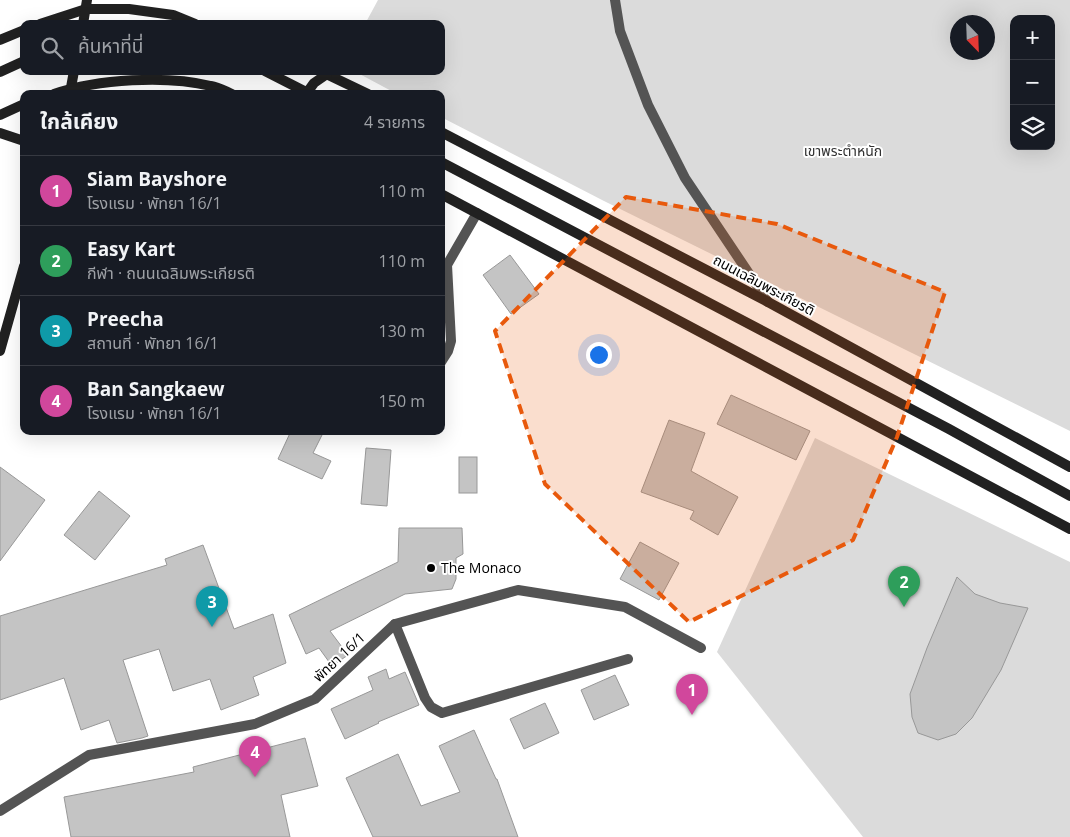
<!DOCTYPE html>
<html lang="th">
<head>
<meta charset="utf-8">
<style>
  body { margin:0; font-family:"Open Sans","Noto Sans Thai",sans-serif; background:#20242c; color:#f1f3f6 }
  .controls { position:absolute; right:15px; top:15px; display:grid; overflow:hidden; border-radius:10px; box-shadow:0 5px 20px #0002 }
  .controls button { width:45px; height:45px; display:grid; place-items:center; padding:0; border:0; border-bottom:1px solid #363941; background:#171b24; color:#f1f3f6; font:25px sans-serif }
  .compass { position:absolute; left:950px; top:15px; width:45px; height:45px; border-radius:50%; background:#171b24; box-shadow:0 5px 20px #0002; rotate:157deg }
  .you { position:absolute; left:598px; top:354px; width:18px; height:18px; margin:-12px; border:4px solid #fff; border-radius:50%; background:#1a73e8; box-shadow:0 0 0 8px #1a73e833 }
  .badge { display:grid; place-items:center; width:32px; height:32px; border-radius:50%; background:#b45309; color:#fff; font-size:16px; font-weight:700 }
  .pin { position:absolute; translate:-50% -41px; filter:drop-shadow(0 1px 2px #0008) }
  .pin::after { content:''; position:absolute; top:26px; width:18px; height:15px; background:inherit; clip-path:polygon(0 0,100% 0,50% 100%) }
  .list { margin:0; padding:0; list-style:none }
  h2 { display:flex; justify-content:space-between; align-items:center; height:65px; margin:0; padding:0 20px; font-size:21px }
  h2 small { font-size:16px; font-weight:400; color:#9ea1a6 }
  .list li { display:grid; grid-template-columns:32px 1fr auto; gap:15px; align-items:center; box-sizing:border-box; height:70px; padding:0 20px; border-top:1px solid #363941 }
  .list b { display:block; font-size:19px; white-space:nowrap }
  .list p { margin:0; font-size:16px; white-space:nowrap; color:#9ea1a6 }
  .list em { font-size:16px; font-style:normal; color:#9ea1a6 }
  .icon { flex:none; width:28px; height:28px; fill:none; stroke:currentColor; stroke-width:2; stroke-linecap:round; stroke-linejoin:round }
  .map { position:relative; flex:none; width:1070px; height:837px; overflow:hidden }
  .search { position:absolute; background:#171b24; box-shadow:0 5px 20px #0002; left:20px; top:20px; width:425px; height:55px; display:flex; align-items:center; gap:12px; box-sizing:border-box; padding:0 18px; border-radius:10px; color:#9ea1a6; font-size:19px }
  .panel { position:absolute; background:#171b24; box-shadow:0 5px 20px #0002; left:20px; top:90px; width:425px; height:345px; border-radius:10px }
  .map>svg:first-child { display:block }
</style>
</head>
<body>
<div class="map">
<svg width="1070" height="837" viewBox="0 0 1070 837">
  <rect width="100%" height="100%" fill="#fff"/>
  <!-- green -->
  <g fill="#dbdbdb" fill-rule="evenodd">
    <path d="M378 0H1070V431L604 201 441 117V94H397L354 71H441V24H365ZM1014 19H1051V146H1014ZM958 22H988V52H958Z"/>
    <polygon points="815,438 1070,562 1070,837 863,837 717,652"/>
  </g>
  <!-- building -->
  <g fill="#c4c4c4" stroke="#989898">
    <polygon points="510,255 539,294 511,314 483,275"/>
    <polygon points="731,395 810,431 796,460 717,424"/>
    <polygon points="669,420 705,433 691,471 738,497 718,535 690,519 694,511 641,492"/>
    <polygon points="291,431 324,431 313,453 331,461 322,479 278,459"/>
    <polygon points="366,448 391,450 387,506 361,504"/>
    <rect x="459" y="457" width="18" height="36"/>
    <polygon points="0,467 45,500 0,561"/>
    <polygon points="99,491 130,516 95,560 64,535"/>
    <polygon points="399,528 462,528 463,554 456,558 456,579 452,589 405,594 330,631 348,655 332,666 319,648 306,654 289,615 398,562"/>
    <polygon points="640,542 679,563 659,600 620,579"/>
    <polygon points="203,545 234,629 273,614 286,663 253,677 259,695 221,710 210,679 173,691 159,649 123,660 148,736 142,738 117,743 109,720 81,730 64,678 0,700 0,616 167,565 165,559"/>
    <polygon points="957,577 975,594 1000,603 1028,608 1001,670 972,718 956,734 938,740 918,733 912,717 910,694 927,648"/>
    <polygon points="386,669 389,679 405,672 419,705 378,722 379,723 345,739 331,709 373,690 368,677"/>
    <polygon points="615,675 629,705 594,720 581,690"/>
    <polygon points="545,703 559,733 524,749 510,719"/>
    <polygon points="474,730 496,779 497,779 518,837 373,837 346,778 398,754 421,806 460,792 439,746"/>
    <polygon points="305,738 318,786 281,795 290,837 71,837 64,797 194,772 193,767"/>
  </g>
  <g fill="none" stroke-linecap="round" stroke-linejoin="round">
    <!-- street -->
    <g stroke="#545454" stroke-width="10">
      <polyline points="615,0 620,31 648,105 685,178 768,302"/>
      <polyline points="441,362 448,351 451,341 447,265 477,213"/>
      <polyline points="395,624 425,698 431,707 442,713 628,659"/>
      <polyline points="0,811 89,755 255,724 315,699 395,624 518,590 625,607 701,648"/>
    </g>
    <!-- secondary -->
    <g stroke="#212121" stroke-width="10">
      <polyline points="40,24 86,9 129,9 173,15 195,24"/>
      <polyline points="83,24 87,0"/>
      <polyline points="0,40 24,30"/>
      <polyline points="265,71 310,94"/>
      <polyline points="320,71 368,94"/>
      <polyline points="0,72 24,61"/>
      <polyline points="70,93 74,71"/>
      <path d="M54 94C98 79 166 75 211 86 218 87 225 91 232 94"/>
      <polyline points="306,94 314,83 327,74"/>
      <polyline points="0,115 24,104"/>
      <polyline points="441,132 768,302 1070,467"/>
      <polyline points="0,133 24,141"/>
      <polyline points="441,162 949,429 1070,496"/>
      <polyline points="441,194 1070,529"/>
      <polyline points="0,351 24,266"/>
    </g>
  </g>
  <!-- marked area -->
  <path fill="#e8590c" fill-opacity="0.2" stroke="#e8590c" stroke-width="4" stroke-dasharray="10 6" stroke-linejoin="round" d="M626 197 777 224 945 292 897 437 853 540 689 622 545 484 495 331Z"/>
  <!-- markers -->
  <circle fill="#000" stroke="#fff" stroke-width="2" cx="431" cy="568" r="5"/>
  <g text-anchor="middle" stroke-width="4" stroke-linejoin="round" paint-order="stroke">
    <!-- park labels -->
    <g font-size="14" fill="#323232" stroke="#fff">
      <text x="843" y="156">เขาพระตำหนัก</text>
    </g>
    <!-- street labels -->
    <g font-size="14" fill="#000" stroke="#fff">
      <text transform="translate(764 285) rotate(28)" y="5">ถนนเฉลิมพระเกียรติ</text>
      <text transform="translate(339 657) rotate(-43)" y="5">พัทยา 16/1</text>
    </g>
    <!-- poi labels -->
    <g font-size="14" fill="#000" stroke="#fff" text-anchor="start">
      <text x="441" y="573">The Monaco</text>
    </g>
  </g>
</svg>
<div class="controls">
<button>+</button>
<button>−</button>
<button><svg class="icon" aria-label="layers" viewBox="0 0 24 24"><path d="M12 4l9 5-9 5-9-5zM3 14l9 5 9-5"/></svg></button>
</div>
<svg class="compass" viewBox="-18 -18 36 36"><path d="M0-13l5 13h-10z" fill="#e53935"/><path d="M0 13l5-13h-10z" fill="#9ea1a6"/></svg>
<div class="you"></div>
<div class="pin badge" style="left:692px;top:715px;background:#d1479c">1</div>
<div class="pin badge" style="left:904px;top:607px;background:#2e9e5b">2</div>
<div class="pin badge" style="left:212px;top:627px;background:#0f9aa8">3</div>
<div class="pin badge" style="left:255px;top:777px;background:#d1479c">4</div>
<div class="search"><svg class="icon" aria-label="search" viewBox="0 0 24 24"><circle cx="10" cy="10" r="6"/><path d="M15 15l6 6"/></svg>ค้นหาที่นี่</div>
<section class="panel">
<h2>ใกล้เคียง<small>4 รายการ</small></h2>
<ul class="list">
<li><span class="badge" style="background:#d1479c">1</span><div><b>Siam Bayshore</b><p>โรงแรม · พัทยา 16/1</p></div><em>110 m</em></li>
<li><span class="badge" style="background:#2e9e5b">2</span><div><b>Easy Kart</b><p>กีฬา · ถนนเฉลิมพระเกียรติ</p></div><em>110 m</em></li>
<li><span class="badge" style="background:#0f9aa8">3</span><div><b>Preecha</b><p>สถานที่ · พัทยา 16/1</p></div><em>130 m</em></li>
<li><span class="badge" style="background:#d1479c">4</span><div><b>Ban Sangkaew</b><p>โรงแรม · พัทยา 16/1</p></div><em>150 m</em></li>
</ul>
</section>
</div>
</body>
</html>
